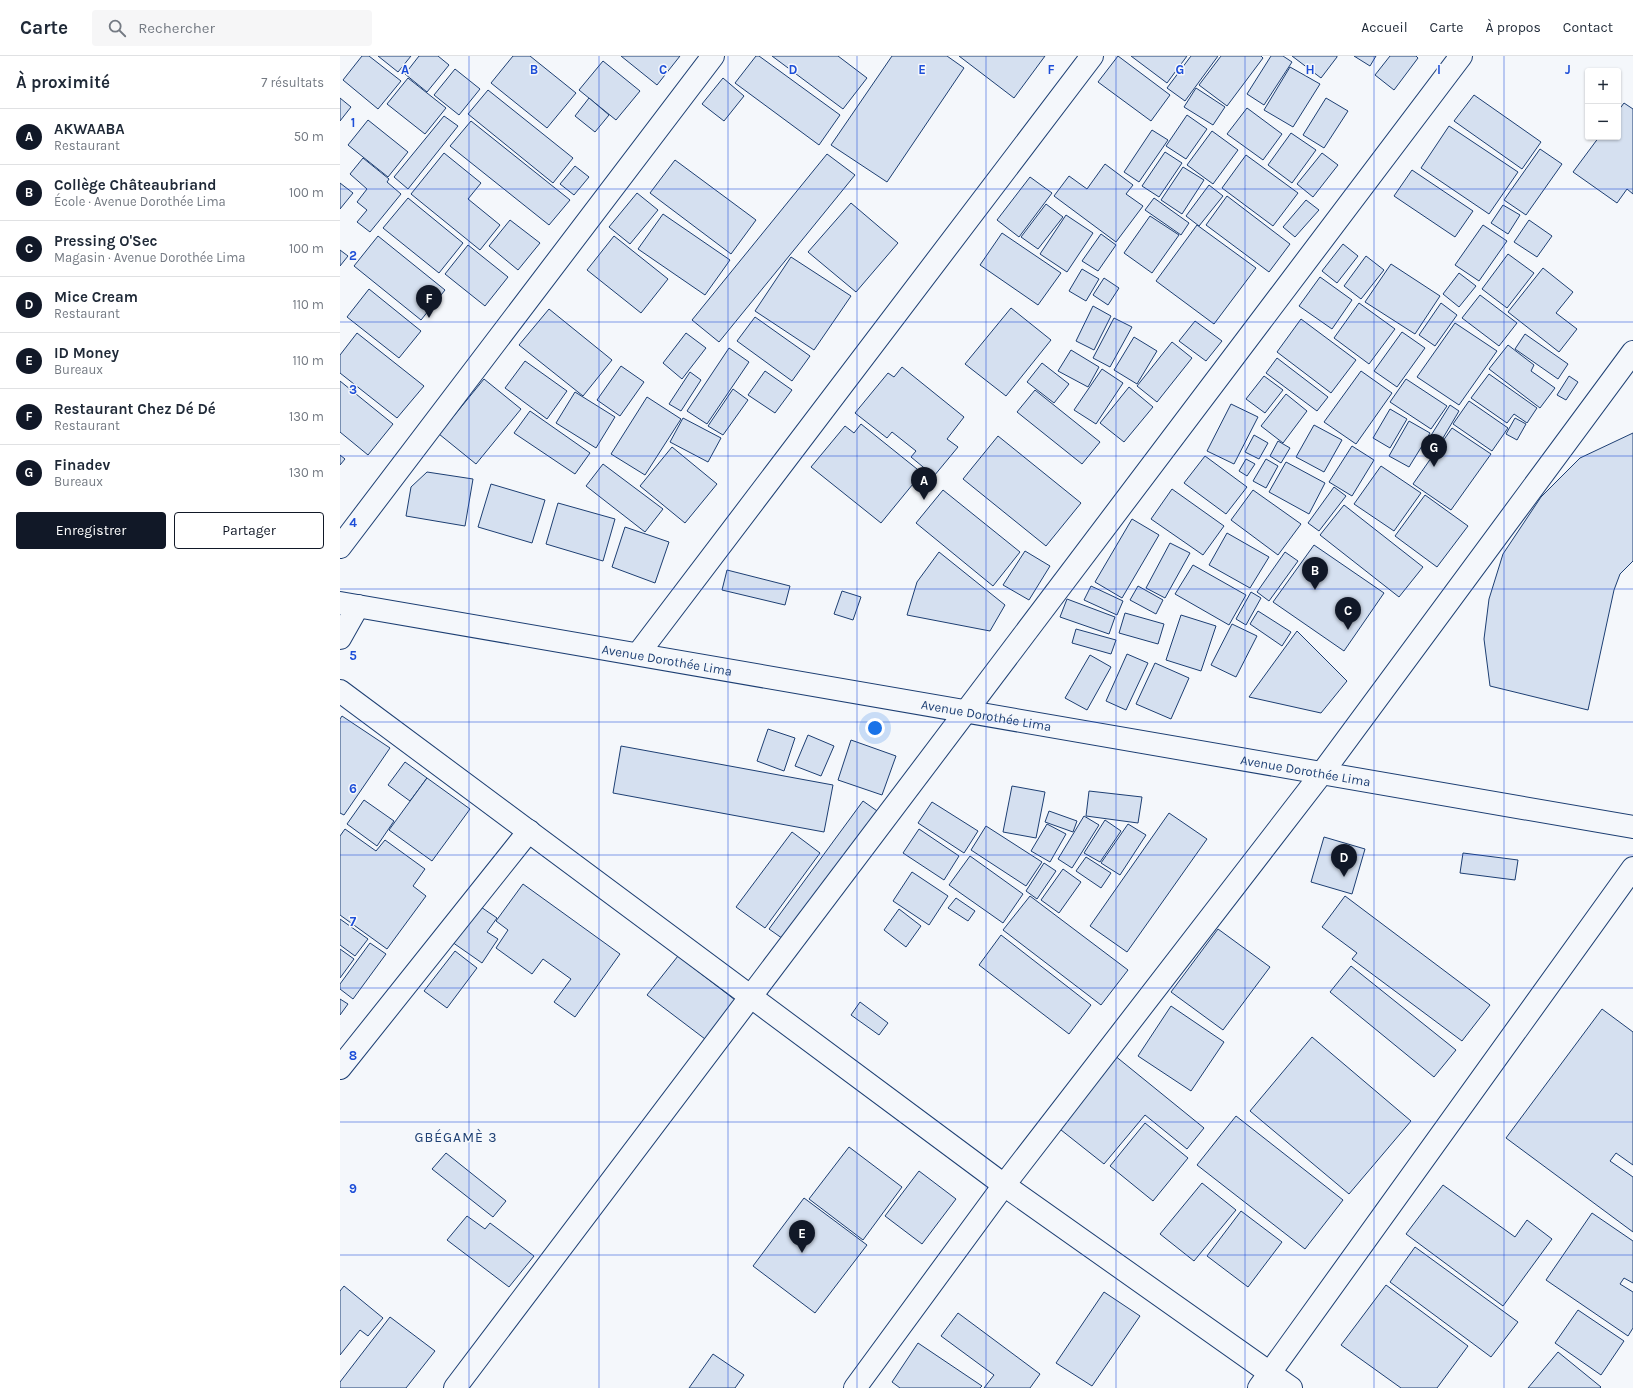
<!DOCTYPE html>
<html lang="fr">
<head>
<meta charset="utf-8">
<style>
  body { margin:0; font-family:Karla,sans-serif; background:#f6f6f7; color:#1f2937 }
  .controls { position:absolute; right:12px; top:12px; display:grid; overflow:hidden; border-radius:4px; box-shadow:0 1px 3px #0004 }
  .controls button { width:36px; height:36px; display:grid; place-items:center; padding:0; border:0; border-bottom:1px solid #e0e1e3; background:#fff; color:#1f2937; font:20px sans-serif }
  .you { position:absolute; left:535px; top:672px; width:14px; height:14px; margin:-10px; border:3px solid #fff; border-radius:50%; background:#1a73e8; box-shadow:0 0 0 6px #1a73e833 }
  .badge { display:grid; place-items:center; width:26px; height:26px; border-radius:50%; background:#111827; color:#fff; font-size:13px; font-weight:700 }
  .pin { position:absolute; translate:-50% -33px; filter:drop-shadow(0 1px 2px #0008) }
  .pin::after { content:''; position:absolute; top:21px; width:14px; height:12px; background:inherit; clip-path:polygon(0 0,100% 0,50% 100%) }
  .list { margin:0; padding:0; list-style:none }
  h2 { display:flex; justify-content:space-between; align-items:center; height:52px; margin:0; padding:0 16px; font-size:17px }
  h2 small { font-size:13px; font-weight:400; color:#747a83 }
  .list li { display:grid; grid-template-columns:26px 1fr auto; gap:12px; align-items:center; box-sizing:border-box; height:56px; padding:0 16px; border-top:1px solid #e0e1e3 }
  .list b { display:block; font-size:15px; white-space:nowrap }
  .list p { margin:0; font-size:13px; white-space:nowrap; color:#747a83 }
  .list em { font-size:13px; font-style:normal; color:#747a83 }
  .actions { display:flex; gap:8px; padding:12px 16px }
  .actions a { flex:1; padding:9px 0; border:1px solid #111827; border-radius:4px; text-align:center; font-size:14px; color:#111827 }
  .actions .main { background:#111827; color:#fff }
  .icon { flex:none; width:22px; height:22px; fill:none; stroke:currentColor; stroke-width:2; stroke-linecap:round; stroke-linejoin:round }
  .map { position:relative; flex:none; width:1293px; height:1332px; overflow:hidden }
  header { display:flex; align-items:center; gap:24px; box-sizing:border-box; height:56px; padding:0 20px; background:#fff; border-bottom:1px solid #e0e1e3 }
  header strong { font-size:19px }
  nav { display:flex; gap:22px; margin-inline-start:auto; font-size:14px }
  .search { width:280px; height:36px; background:#f6f6f7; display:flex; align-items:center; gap:10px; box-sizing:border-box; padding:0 14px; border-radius:4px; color:#747a83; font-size:15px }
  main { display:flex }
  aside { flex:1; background:#fff }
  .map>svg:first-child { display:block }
</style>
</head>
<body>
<header>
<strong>Carte</strong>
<div class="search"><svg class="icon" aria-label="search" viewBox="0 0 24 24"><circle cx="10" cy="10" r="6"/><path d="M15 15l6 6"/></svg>Rechercher</div>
<nav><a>Accueil</a><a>Carte</a><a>À propos</a><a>Contact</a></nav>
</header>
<main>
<aside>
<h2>À proximité<small>7 résultats</small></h2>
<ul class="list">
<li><span class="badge">A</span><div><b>AKWAABA</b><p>Restaurant</p></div><em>50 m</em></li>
<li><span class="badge">B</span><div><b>Collège Châteaubriand</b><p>École · Avenue Dorothée Lima</p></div><em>100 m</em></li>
<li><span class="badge">C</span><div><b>Pressing O'Sec</b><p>Magasin · Avenue Dorothée Lima</p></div><em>100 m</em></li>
<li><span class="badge">D</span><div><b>Mice Cream</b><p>Restaurant</p></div><em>110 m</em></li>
<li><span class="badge">E</span><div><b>ID Money</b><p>Bureaux</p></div><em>110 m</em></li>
<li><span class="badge">F</span><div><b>Restaurant Chez Dé Dé</b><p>Restaurant</p></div><em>130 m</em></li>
<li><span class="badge">G</span><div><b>Finadev</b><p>Bureaux</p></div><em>130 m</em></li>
</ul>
<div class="actions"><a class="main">Enregistrer</a><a>Partager</a></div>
</aside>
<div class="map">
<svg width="1293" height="1332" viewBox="0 0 1293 1332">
  <rect width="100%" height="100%" fill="#f4f7fb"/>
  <!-- building -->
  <g fill="#d5e0f0" stroke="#1d3f73">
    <polygon points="22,0 29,0 61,25 38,53 3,24"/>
    <polygon points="38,0 71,0 58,16"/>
    <polygon points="79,0 98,0 109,9 87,36 65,18"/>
    <polygon points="173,0 190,0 236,37 207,72 151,27"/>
    <polygon points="281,0 340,0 317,29"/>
    <polygon points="416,0 419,0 500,59 479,89 395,27"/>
    <polygon points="432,0 498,0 527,22 503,53"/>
    <polygon points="552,0 607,0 624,12 547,126 491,89"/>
    <polygon points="619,0 705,0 674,42"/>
    <polygon points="778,0 830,39 811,65 758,26"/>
    <polygon points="791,0 847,0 827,27"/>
    <polygon points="851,0 878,0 845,45 827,32"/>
    <polygon points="881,0 921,0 923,2 887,50 859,29"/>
    <polygon points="931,0 943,0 952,6 924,49 907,38"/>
    <polygon points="952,0 997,0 997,1 981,22"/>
    <polygon points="1014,0 1036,0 1030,10"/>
    <polygon points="1050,0 1076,0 1078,2 1054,34 1035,19"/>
    <polygon points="263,5 300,35 276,64 239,34"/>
    <polygon points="950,11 980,28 953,71 924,54"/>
    <polygon points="115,13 140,33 119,59 94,39"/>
    <polygon points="68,22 106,52 85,78 47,48"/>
    <polygon points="383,22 404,40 384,65 362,48"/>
    <polygon points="856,32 885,51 873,69 844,51"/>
    <polygon points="148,34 233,102 213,127 128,58"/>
    <polygon points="1134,39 1201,86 1182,113 1114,65"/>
    <polygon points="0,42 11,51 0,65"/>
    <polygon points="249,42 269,59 255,76 235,60"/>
    <polygon points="986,42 1008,55 984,92 963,79"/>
    <polygon points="1284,47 1293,53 1293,138 1287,133 1277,147 1233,116 1259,81 1278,81 1278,55"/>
    <polygon points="907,52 942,78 923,104 887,78"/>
    <polygon points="847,59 867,73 846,103 826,90"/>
    <polygon points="104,60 118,70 68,133 54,121"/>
    <polygon points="28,64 68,96 48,121 8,89"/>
    <polygon points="131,65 230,144 209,169 110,90"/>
    <polygon points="1109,70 1178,116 1149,158 1081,112"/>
    <polygon points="812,74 828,84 799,126 784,116"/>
    <polygon points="872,75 898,94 873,128 847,109"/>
    <polygon points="951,77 976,94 952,127 928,109"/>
    <polygon points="1200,93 1222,108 1186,159 1164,144"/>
    <polygon points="825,96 842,107 819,141 802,130"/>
    <polygon points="104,97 141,127 128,143 160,169 140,194 71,138"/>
    <polygon points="982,97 998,109 973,141 957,128"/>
    <polygon points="487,98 515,119 379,286 352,264"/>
    <polygon points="906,99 958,137 933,170 882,132"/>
    <polygon points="23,102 49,123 47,126 61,138 30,176 17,166 27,154 17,146 27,133 10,118"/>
    <polygon points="335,104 416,164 391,198 310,137"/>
    <polygon points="765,108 793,129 786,138 803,150 776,186 714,140 729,120 747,133"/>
    <polygon points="235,110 249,121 234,139 220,128"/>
    <polygon points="843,111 864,124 842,158 821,144"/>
    <polygon points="1072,114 1133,155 1115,181 1054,140"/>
    <polygon points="690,121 712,137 679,181 657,164"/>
    <polygon points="0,127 13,137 0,153"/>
    <polygon points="869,129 883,140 859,170 846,160"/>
    <polygon points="297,137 318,154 290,188 269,171"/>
    <polygon points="887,140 950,188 929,216 866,169"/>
    <polygon points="68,142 123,187 99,217 43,172"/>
    <polygon points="814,142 849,167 841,179 805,154"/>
    <polygon points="966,144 979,154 955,181 943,171"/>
    <polygon points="511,147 558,187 516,236 468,196"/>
    <polygon points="706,148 723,161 698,193 681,181"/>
    <polygon points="1163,149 1180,159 1168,178 1151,167"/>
    <polygon points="323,158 390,204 365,239 298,193"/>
    <polygon points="726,159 753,177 727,216 700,198"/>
    <polygon points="810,160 839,179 812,217 784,197"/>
    <polygon points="170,164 200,187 178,214 149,190"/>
    <polygon points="1189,164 1212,180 1197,201 1174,186"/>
    <polygon points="857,169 916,212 874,268 816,225"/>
    <polygon points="1143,169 1167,185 1139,225 1115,209"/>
    <polygon points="662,177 721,217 698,249 640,209"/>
    <polygon points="761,178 776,189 758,215 742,205"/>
    <polygon points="38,180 105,234 81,264 14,210"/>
    <polygon points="274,180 328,223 301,257 247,214"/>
    <polygon points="1003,188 1018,200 997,227 982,215"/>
    <polygon points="128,189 168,221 145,250 105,218"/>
    <polygon points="0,194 8,200 0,210"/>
    <polygon points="1168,198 1194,217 1167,252 1142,233"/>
    <polygon points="1026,200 1044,214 1021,243 1004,230"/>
    <polygon points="451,201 511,240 474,294 415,255"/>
    <polygon points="1051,208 1100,240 1075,278 1025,246"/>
    <polygon points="1203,212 1233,236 1216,257 1237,273 1219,296 1168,256"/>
    <polygon points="742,213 759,223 746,245 729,235"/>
    <polygon points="1119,217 1136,230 1119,251 1103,238"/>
    <polygon points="980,221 1012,244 992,273 959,250"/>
    <polygon points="764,222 779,232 768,249 753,239"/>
    <polygon points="29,233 81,275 59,302 7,261"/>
    <polygon points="1140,239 1177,267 1159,290 1122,262"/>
    <polygon points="1019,247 1055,273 1029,308 994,282"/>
    <polygon points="1101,247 1117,259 1095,290 1079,279"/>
    <polygon points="753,250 771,260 754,294 736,285"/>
    <polygon points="671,252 711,284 666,340 625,308"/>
    <polygon points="209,253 272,304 243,340 179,289"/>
    <polygon points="415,261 470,300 452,325 397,285"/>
    <polygon points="774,262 792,271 770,311 753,302"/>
    <polygon points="961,263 1016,304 991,337 937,296"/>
    <polygon points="855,265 882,285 866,305 839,285"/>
    <polygon points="1115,267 1157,295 1119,349 1077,321"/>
    <polygon points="1062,276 1085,292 1057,331 1034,315"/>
    <polygon points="17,277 84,330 57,362 0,317 0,299"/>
    <polygon points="346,277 366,292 342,323 323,307"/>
    <polygon points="1185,278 1228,308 1218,323 1175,293"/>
    <polygon points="794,281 817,295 797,328 774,314"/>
    <polygon points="832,286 852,302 817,346 797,330"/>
    <polygon points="1168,289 1194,309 1191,315 1215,332 1200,352 1149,313"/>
    <polygon points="389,292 409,306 367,368 347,355"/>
    <polygon points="731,294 759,311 748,331 718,315"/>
    <polygon points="937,302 988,341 977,355 926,317"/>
    <polygon points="185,305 227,335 207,363 165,332"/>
    <polygon points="702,307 729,328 714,347 687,326"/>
    <polygon points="281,310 304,326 280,360 257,344"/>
    <polygon points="562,311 624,361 607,383 618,391 594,420 571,401 576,395 552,376 547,382 515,357 548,317 554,321"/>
    <polygon points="762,313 783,327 756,368 734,354"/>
    <polygon points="425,315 452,334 435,357 408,339"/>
    <polygon points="1021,315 1052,337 1016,388 984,366"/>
    <polygon points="350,316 361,324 341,355 329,348"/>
    <polygon points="1149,318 1197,352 1187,367 1174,358 1167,367 1131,342"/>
    <polygon points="924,320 943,334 925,357 906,343"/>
    <polygon points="1229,320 1238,326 1226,344 1217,339"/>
    <polygon points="144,323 181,353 136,408 99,378"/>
    <polygon points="1066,323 1107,350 1091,373 1050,346"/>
    <polygon points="0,325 53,368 28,399 0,376"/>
    <polygon points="789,331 813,351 784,386 760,367"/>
    <polygon points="393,333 408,344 383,379 368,370"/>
    <polygon points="695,334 760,386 742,408 677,356"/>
    <polygon points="235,336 275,361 256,392 216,367"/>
    <polygon points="946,338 967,355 943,387 921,370"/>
    <polygon points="307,341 341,363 305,419 271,398"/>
    <polygon points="1129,345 1168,372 1152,395 1113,368"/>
    <polygon points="891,348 918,361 894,408 867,395"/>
    <polygon points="1110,349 1119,355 1100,387 1090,381"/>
    <polygon points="1050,353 1067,363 1050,392 1033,382"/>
    <polygon points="190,355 250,397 235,418 174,377"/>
    <polygon points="343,362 381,382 368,406 330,386"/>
    <polygon points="1175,362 1186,368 1177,384 1166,378"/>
    <polygon points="1069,365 1090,377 1069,411 1049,400"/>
    <polygon points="521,368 582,417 541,467 471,411 505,370 514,377"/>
    <polygon points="974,369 1002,384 984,416 956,401"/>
    <polygon points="1112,372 1151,398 1111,454 1073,428"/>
    <polygon points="1293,377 1293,505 1280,518 1274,534 1248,654 1150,630 1144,583 1149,543 1163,498 1201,441 1240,402"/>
    <polygon points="914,379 928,387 919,403 905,396"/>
    <polygon points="658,380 741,447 706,490 623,423"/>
    <polygon points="938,385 950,392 941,407 930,400"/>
    <polygon points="1012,390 1034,404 1012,440 989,426"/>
    <polygon points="332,391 377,428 345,467 300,430"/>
    <polygon points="0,399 5,403 0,409"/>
    <polygon points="865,400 907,431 886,458 844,427"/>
    <polygon points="906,403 915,408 907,420 899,415"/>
    <polygon points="926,403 938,410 926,432 913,425"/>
    <polygon points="946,406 985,427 969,458 929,436"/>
    <polygon points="263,408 323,453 305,476 246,430"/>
    <polygon points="1041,410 1081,437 1054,475 1014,448"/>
    <polygon points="87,416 133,423 125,470 66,460 71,431"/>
    <polygon points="151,428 205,444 192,487 138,471"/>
    <polygon points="994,431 1006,440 979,475 968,467"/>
    <polygon points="832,433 884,470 863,499 811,463"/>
    <polygon points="603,434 680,496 653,530 576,467"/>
    <polygon points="913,434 961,468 938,499 891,464"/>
    <polygon points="1085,439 1128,470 1097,511 1055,480"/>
    <polygon points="218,447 275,463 263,505 206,488"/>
    <polygon points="1004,449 1083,511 1059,541 980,479"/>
    <polygon points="792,463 819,479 782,542 755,526"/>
    <polygon points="285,471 329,486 315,527 272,511"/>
    <polygon points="887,477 929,501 910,532 869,509"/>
    <polygon points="830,487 850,497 825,542 806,532"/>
    <polygon points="974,489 1044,537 1004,595 933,546"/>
    <polygon points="685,495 710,510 689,544 663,529"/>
    <polygon points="599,496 665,549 650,575 567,559 577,526"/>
    <polygon points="945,496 958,505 929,545 917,536"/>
    <polygon points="853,509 906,539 889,569 835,538"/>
    <polygon points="387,514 450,530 445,549 382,534"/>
    <polygon points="751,530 783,545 777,559 744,544"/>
    <polygon points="798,530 823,544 816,558 790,544"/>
    <polygon points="502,535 521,541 513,564 494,558"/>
    <polygon points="911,536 921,542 906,569 896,563"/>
    <polygon points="727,543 775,561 769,578 720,561"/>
    <polygon points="918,555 951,576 942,590 910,568"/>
    <polygon points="785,557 824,568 818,588 779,577"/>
    <polygon points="841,559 876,570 861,615 826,604"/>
    <polygon points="892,568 917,580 896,621 871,609"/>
    <polygon points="736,573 776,584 771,598 732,587"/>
    <polygon points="957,575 1007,625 981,657 909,641"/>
    <polygon points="787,598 808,607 786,654 766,645"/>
    <polygon points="750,599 771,611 747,654 725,642"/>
    <polygon points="815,607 849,622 831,663 796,648"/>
    <polygon points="2,660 50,692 4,759 0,757 0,663"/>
    <polygon points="428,673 455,682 444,715 417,705"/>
    <polygon points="468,679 494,690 481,720 455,710"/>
    <polygon points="511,684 556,700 542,739 498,724"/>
    <polygon points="281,690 493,729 484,776 273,737"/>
    <polygon points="65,706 87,722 70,745 48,729"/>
    <polygon points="87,722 130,753 92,805 49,774"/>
    <polygon points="672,730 705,736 696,782 663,776"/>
    <polygon points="749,735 802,741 798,767 746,760"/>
    <polygon points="24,744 54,765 37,790 7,768"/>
    <polygon points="523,745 540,757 446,885 429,873"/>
    <polygon points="592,746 638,775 624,797 578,767"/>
    <polygon points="709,755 737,765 733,776 705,766"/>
    <polygon points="829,757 867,783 787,896 750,870"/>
    <polygon points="744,760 759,769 732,812 718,803"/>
    <polygon points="765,764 781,775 760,806 744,797"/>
    <polygon points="707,768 726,778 710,806 691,795"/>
    <polygon points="788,768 806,779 780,819 761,807"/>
    <polygon points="646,770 702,806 686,830 631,794"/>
    <polygon points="5,773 36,795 45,784 85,813 73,830 86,840 47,893 0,859 0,780"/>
    <polygon points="579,773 619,800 604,824 563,797"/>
    <polygon points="452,776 480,797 425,872 396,851"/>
    <polygon points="984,781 1025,793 1012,838 971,826"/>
    <polygon points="1123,797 1178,804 1175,824 1120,817"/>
    <polygon points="630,800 683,838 663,867 609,829"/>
    <polygon points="746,801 771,817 761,832 736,815"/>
    <polygon points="704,807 716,815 697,843 686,835"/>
    <polygon points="723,813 741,826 719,857 701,844"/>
    <polygon points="572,816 608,840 589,869 553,845"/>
    <polygon points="183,828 280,898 235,961 214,946 231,923 203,903 192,918 156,892 168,874 156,865"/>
    <polygon points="690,840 788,914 761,949 663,874"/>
    <polygon points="1005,840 1150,949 1122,985 1012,903 1017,897 982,871"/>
    <polygon points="616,842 635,855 628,865 608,852"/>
    <polygon points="138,849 157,862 147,876 158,883 142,907 112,886"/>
    <polygon points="559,853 581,870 566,891 544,874"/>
    <polygon points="0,863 28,883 15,900 0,889"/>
    <polygon points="878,873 930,911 883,974 831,936"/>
    <polygon points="661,879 751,949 729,978 639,909"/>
    <polygon points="30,887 46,898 13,943 0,933 0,928"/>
    <polygon points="0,893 14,903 0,922"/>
    <polygon points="115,895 137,912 107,952 84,935"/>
    <polygon points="338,900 399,947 369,986 307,939"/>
    <polygon points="1011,910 1116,994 1094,1021 990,936"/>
    <polygon points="0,943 8,948 0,959"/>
    <polygon points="520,946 548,967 539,979 511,959"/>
    <polygon points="831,950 884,986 851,1035 798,1000"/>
    <polygon points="1262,953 1293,976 1293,1109 1276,1097 1270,1105 1293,1121 1293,1176 1166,1082"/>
    <polygon points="972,981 1071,1065 1009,1138 910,1055"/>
    <polygon points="774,999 864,1072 847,1093 805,1059 764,1108 716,1070"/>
    <polygon points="896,1060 1003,1144 965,1193 857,1109"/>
    <polygon points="805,1067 848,1102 813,1145 770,1110"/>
    <polygon points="509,1091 562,1131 523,1184 469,1143"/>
    <polygon points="106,1097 166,1145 153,1161 92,1113"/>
    <polygon points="579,1115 616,1143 582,1188 545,1160"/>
    <polygon points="862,1127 896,1154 854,1205 820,1178"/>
    <polygon points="1103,1129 1175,1181 1187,1164 1212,1183 1163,1250 1066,1178"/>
    <polygon points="464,1142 527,1189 475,1257 413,1210"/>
    <polygon points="901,1155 942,1186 908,1231 867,1200"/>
    <polygon points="1252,1157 1293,1185 1293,1227 1284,1222 1280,1228 1293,1236 1293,1272 1288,1280 1206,1224"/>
    <polygon points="127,1160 145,1173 150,1167 194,1200 169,1231 107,1184"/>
    <polygon points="1075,1191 1178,1266 1151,1301 1050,1226"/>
    <polygon points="1046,1229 1128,1290 1097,1332 1061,1332 1001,1289"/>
    <polygon points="4,1230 43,1262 28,1280 20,1274 0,1299 0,1235"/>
    <polygon points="764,1236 800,1260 752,1330 716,1307"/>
    <polygon points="1238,1254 1284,1285 1261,1319 1215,1287"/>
    <polygon points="618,1257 700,1318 690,1332 644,1332 654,1319 601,1280"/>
    <polygon points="50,1261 95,1295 66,1332 0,1332 0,1326"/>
    <polygon points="578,1287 642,1330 640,1332 560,1332 552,1326"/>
    <polygon points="1218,1296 1261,1331 1260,1332 1188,1332"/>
    <polygon points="373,1298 404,1319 395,1332 349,1332"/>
  </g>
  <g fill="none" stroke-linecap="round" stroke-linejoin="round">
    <!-- street casing -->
    <g stroke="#1d3f73" stroke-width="24">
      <g id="street">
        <polyline points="0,491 373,0"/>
        <polyline points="0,582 18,550"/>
        <polyline points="298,598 752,0"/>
        <polyline points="0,635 664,1129 951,1332"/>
        <polyline points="0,1012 189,775"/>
        <polyline points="115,1332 1121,0"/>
        <polyline points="515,1332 664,1129 982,717 1293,296"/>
        <polyline points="919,1332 1293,812"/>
      </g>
    </g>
    <!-- secondary casing -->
    <g stroke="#1d3f73" stroke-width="24">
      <g id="secondary">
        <path id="s1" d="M0 547 1293 771"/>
      </g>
    </g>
    <!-- street -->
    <use href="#street" stroke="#f4f7fb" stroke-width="22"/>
    <!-- secondary -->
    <use href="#secondary" stroke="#f4f7fb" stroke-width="22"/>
  </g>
  <!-- grid -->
  <path fill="none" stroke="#1d4ed8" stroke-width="1" stroke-opacity="0.55" d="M129 0V1332M259 0V1332M388 0V1332M517 0V1332M646 0V1332M776 0V1332M905 0V1332M1034 0V1332M1164 0V1332M0 133H1293M0 266H1293M0 400H1293M0 533H1293M0 666H1293M0 799H1293M0 932H1293M0 1066H1293M0 1199H1293"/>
  <g text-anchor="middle" stroke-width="3" stroke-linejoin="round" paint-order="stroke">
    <!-- street labels -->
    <g font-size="13" fill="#1d3f73" stroke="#f4f7fb">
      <text dy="5" stroke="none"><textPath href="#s1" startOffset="332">Avenue Dorothée Lima</textPath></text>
      <text dy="5" stroke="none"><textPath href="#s1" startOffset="656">Avenue Dorothée Lima</textPath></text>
      <text dy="5" stroke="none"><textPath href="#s1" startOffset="980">Avenue Dorothée Lima</textPath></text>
    </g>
    <!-- neighbourhood labels -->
    <g font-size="14" letter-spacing="1" fill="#1d3f73" stroke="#f4f7fb">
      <text x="116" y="1086">GBÉGAMÈ 3</text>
    </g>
  </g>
  <g font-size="13" text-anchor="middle" font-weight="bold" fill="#1d4ed8" stroke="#f4f7fb" stroke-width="3" stroke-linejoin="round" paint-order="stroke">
    <text x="65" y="18">A</text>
    <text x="194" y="18">B</text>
    <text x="323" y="18">C</text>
    <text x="453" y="18">D</text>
    <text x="582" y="18">E</text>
    <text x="711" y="18">F</text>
    <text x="840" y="18">G</text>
    <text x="970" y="18">H</text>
    <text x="1099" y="18">I</text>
    <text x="1228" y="18">J</text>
    <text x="13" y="71">1</text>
    <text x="13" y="204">2</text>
    <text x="13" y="338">3</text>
    <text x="13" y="471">4</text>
    <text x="13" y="604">5</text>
    <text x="13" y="737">6</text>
    <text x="13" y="870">7</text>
    <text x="13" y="1004">8</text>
    <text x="13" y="1137">9</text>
  </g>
</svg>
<div class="controls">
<button>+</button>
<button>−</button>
</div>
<div class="you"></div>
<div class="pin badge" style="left:584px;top:444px">A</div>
<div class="pin badge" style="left:975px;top:534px">B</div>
<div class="pin badge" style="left:1008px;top:574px">C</div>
<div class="pin badge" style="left:1004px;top:821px">D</div>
<div class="pin badge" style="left:462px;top:1197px">E</div>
<div class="pin badge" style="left:89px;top:262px">F</div>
<div class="pin badge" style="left:1094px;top:411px">G</div>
</div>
</main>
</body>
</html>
